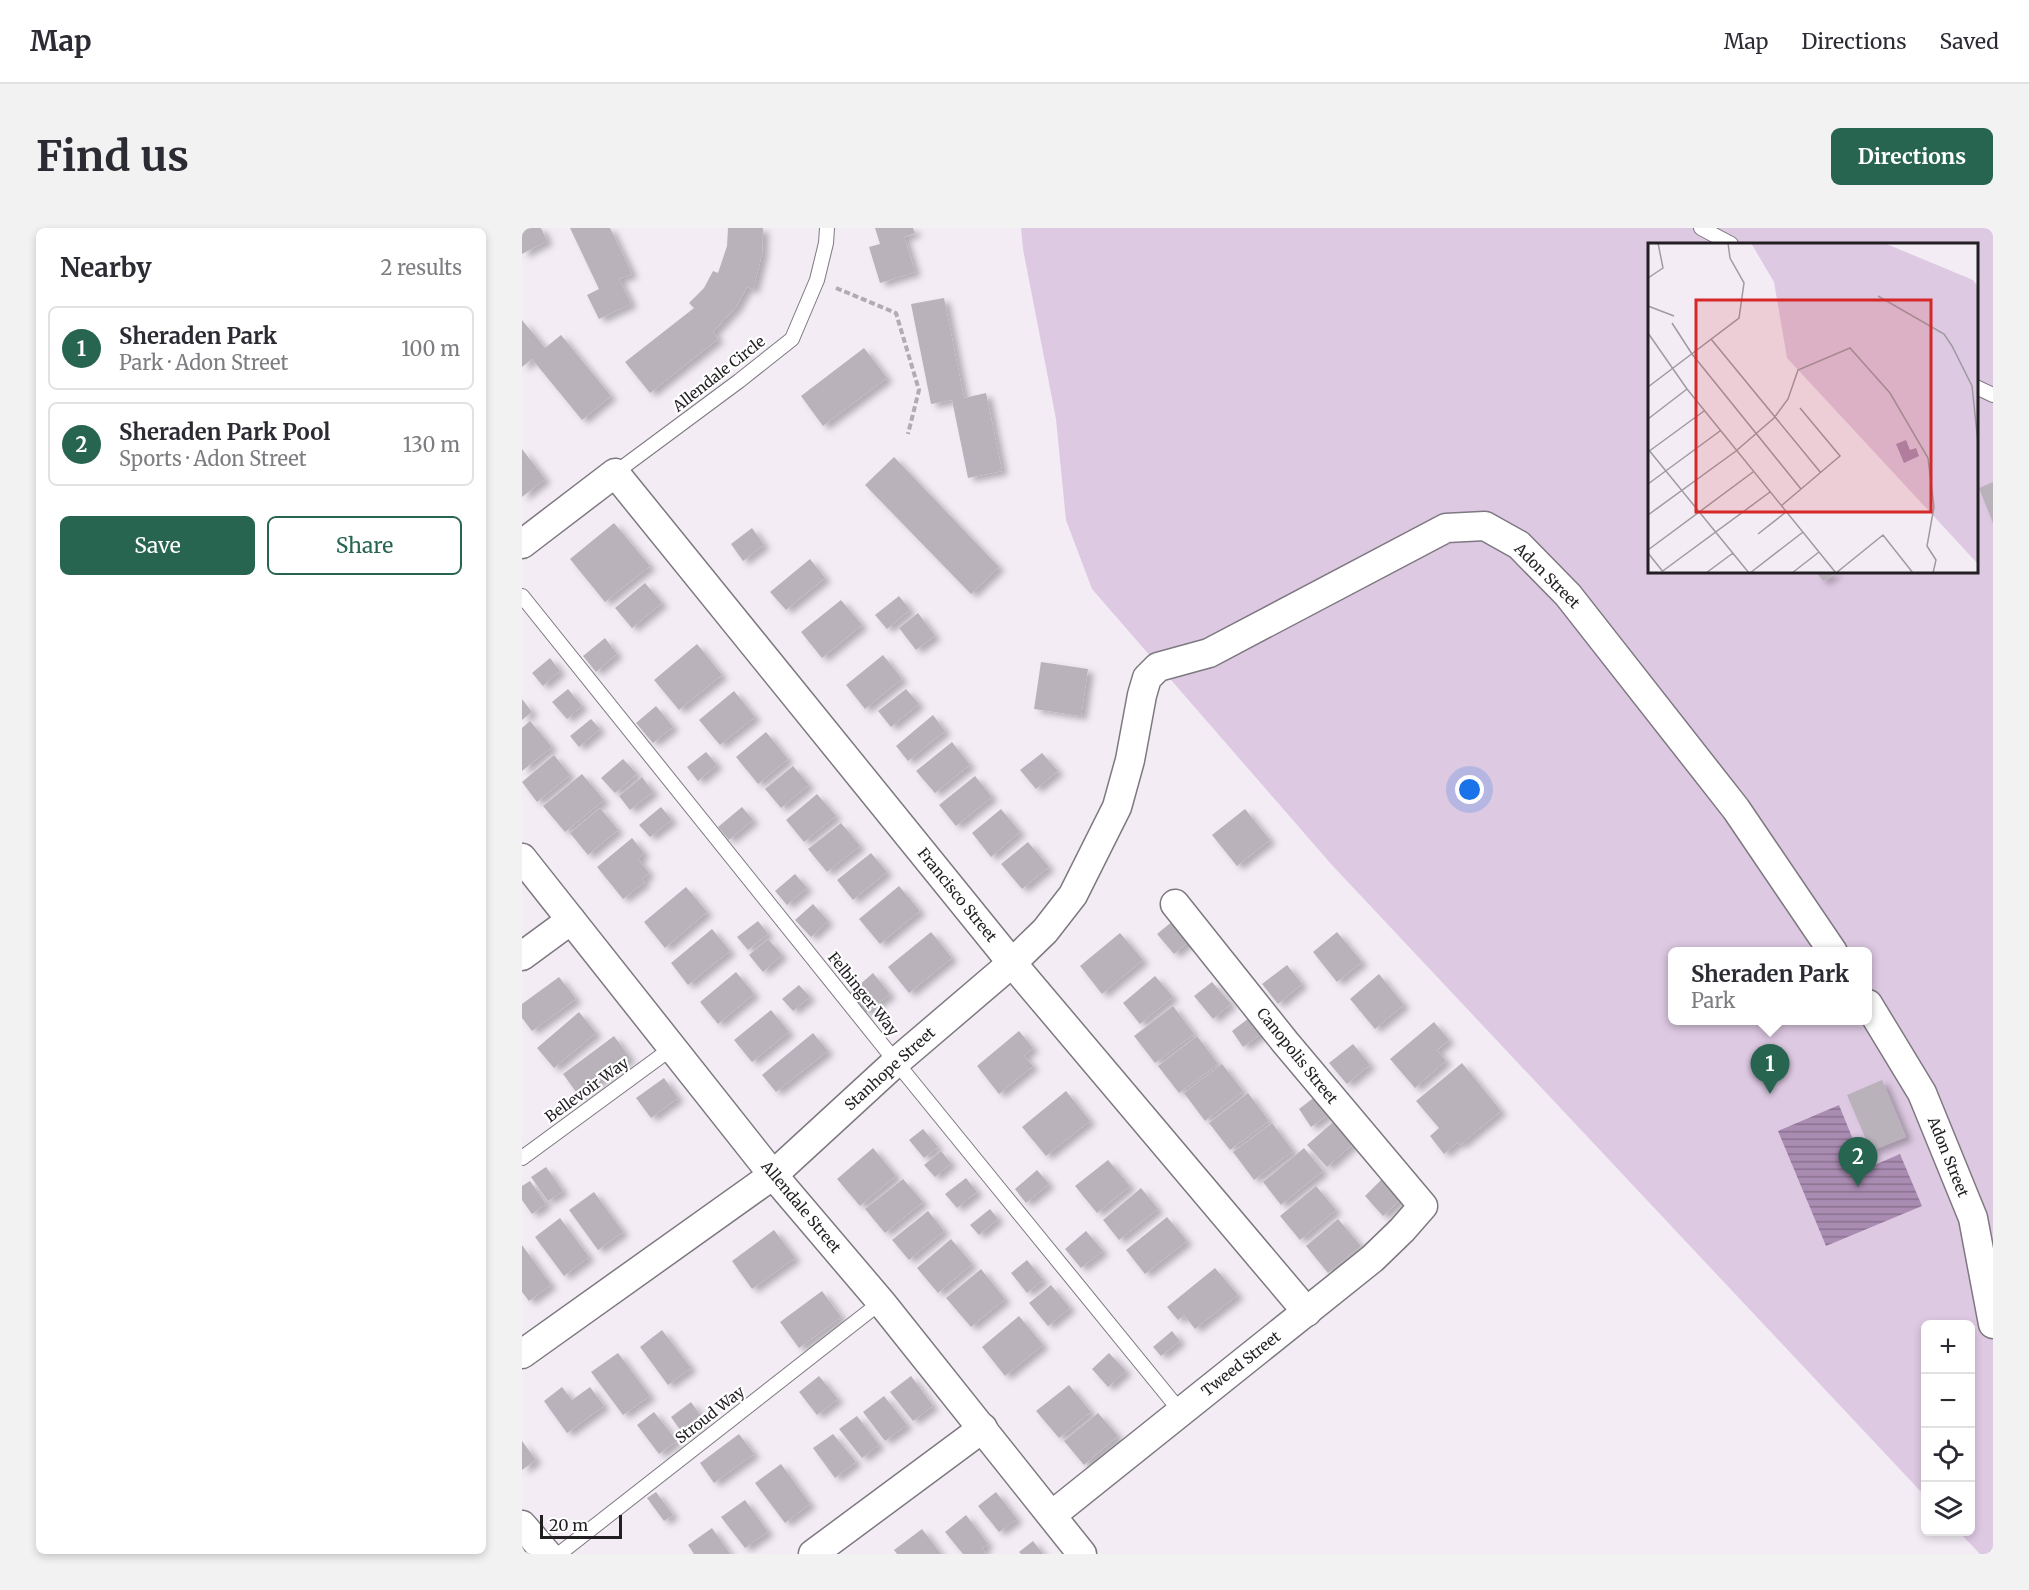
<!DOCTYPE html>
<html lang="en">
<head>
<meta charset="utf-8">
<style>
  body { margin:0; font-family:Merriweather,serif; background:#f2f2f3; color:#2b2b33 }
  .controls { position:absolute; right:18px; bottom:18px; display:grid; overflow:hidden; border-radius:9px; box-shadow:0 3px 9px #0003 }
  .controls button { width:54px; height:54px; display:grid; place-items:center; padding:0; border:0; border-bottom:2px solid #e1e1e2; background:#fff; color:#2b2b33; font:30px sans-serif }
  .scale { position:absolute; left:18px; bottom:15px; width:82px; box-sizing:border-box; padding-left:6px; border:3px solid #221f22; border-top:0; font-size:16px; line-height:21px; white-space:nowrap; color:#221f22; -webkit-text-stroke:4px #fff; paint-order:stroke }
  .you { position:absolute; left:948px; top:562px; width:21px; height:21px; margin:-15px; border:4px solid #fff; border-radius:50%; background:#1a73e8; box-shadow:0 0 0 9px #1a73e833 }
  .badge { display:grid; place-items:center; width:39px; height:39px; border-radius:50%; background:#276551; color:#fff; font-size:20px; font-weight:700 }
  .pin { position:absolute; translate:-50% -50px; filter:drop-shadow(0 2px 3px #0008) }
  .pin::after { content:''; position:absolute; top:32px; width:21px; height:18px; background:inherit; clip-path:polygon(0 0,100% 0,50% 100%) }
  .popup { position:absolute; left:1146px; top:719px; width:204px; height:78px; box-sizing:border-box; display:grid; place-content:center; border-radius:9px; background:#fff; filter:drop-shadow(0 2px 4px #0005); font-size:20px; white-space:nowrap; color:#7c7c81 }
  .popup b { font-size:22px; color:#2b2b33 }
  .popup::after { content:''; position:absolute; left:50%; top:100%; margin-left:-12px; border:12px solid transparent; border-top-color:#fff }
  .list { margin:0; padding:0; list-style:none }
  h2 { display:flex; justify-content:space-between; align-items:center; height:78px; margin:0; padding:0 24px; font-size:26px }
  h2 small { font-size:20px; font-weight:400; color:#7c7c81 }
  .list li { display:grid; grid-template-columns:39px 1fr auto; gap:18px; align-items:center; box-sizing:border-box; height:84px; margin:0 12px 12px; padding:0 12px; border:2px solid #e1e1e2; border-radius:9px }
  .list b { display:block; font-size:22px; white-space:nowrap }
  .list p { margin:0; font-size:20px; white-space:nowrap; color:#7c7c81 }
  .list em { font-size:20px; font-style:normal; color:#7c7c81 }
  .actions { display:flex; gap:12px; padding:18px 24px }
  .actions a { flex:1; padding:14px 0; border:2px solid #276551; border-radius:9px; text-align:center; font-size:21px; color:#276551 }
  .actions .main { background:#276551; color:#fff }
  .icon { flex:none; width:33px; height:33px; fill:none; stroke:currentColor; stroke-width:2; stroke-linecap:round; stroke-linejoin:round }
  .map { position:relative; flex:none; width:1471px; height:1326px; overflow:hidden; border-radius:9px }
  header { display:flex; align-items:center; gap:36px; box-sizing:border-box; height:84px; padding:0 30px; background:#fff; border-bottom:2px solid #e1e1e2 }
  header strong { font-size:28px }
  nav { display:flex; gap:33px; margin-inline-start:auto; font-size:21px }
  .intro { display:flex; align-items:center; justify-content:space-between; box-sizing:border-box; height:144px; padding:0 36px }
  h1 { margin:0; font-size:42px }
  .button { padding:15px 27px; border-radius:9px; background:#276551; color:#fff; font-size:21px; font-weight:700 }
  main { display:flex; gap:36px; padding:0 36px }
  aside { flex:1; background:#fff; border-radius:9px; box-shadow:0 3px 9px #0003 }
  .map>svg:first-child { display:block }
</style>
</head>
<body>
<header>
<strong>Map</strong>
<nav><a>Map</a><a>Directions</a><a>Saved</a></nav>
</header>
<div class="intro"><h1>Find us</h1><a class="button">Directions</a></div>
<main>
<aside>
<h2>Nearby<small>2 results</small></h2>
<ul class="list">
<li><span class="badge">1</span><div><b>Sheraden Park</b><p>Park · Adon Street</p></div><em>100 m</em></li>
<li><span class="badge">2</span><div><b>Sheraden Park Pool</b><p>Sports · Adon Street</p></div><em>130 m</em></li>
</ul>
<div class="actions"><a class="main">Save</a><a>Share</a></div>
</aside>
<div class="map">
<svg width="1471" height="1326" viewBox="0 0 1471 1326">
  <defs>
    <pattern id="water-rules" width="6" height="5" patternUnits="userSpaceOnUse" patternTransform="scale(1.5)"><rect width="6" height="5" fill="#aa8cb2"/><path d="M0 2.5h6" fill="none" stroke="#8a7290"/></pattern>
    <filter id="shadow"><feDropShadow dx="6" dy="4" stdDeviation="3" flood-color="#0004"/></filter>
  </defs>
  <rect width="100%" height="100%" fill="#f3ecf5"/>
  <!-- park -->
  <path fill="#ddc9e2" fill-rule="evenodd" d="M499 0H1471V1326H1458L1437 1304H1448V1096H1404L1403 1268 809 636 570 361 544 292 534 191 501 21ZM1128 16H1454V344H1128ZM1150 724H1346V792H1150Z"/>
  <!-- water -->
  <polygon fill="url(#water-rules)" points="1317,877 1343,941 1378,926 1400,978 1304,1018 1256,903"/>
  <!-- building -->
  <g fill="#b9b2bb" filter="url(#shadow)">
    <polygon points="0,0 19,0 25,13 0,26"/>
    <polygon points="48,0 88,0 110,46 97,51 109,76 77,91 65,67 77,61"/>
    <polygon points="206,0 241,0 240,26 231,62 225,59 214,79 191,104 196,111 128,165 103,134 172,80 167,75 182,60 191,43 196,45 205,18"/>
    <polygon points="353,0 391,0 393,5 382,9 393,44 358,55 347,19 358,16"/>
    <polygon points="422,70 442,170 464,165 480,243 446,250 430,172 409,176 389,76"/>
    <polygon points="0,92 23,120 39,107 89,168 60,192 10,131 0,139"/>
    <polygon points="342,120 365,150 301,198 279,168"/>
    <polygon points="0,221 23,251 0,269"/>
    <polygon points="372,229 477,339 449,366 343,257"/>
    <polygon points="1471,254 1471,295 1457,260"/>
    <polygon points="92,295 128,338 83,374 48,331"/>
    <polygon points="230,300 242,317 221,333 209,316"/>
    <polygon points="288,331 303,350 264,382 248,364"/>
    <polygon points="1294,344 1315,344 1301,353"/>
    <polygon points="123,355 140,375 110,400 93,380"/>
    <polygon points="377,368 388,382 365,401 353,387"/>
    <polygon points="319,372 340,397 300,430 279,404"/>
    <polygon points="396,385 413,408 394,422 377,400"/>
    <polygon points="83,410 95,426 74,444 61,428"/>
    <polygon points="175,416 200,447 157,482 132,452"/>
    <polygon points="361,427 380,451 343,481 324,457"/>
    <polygon points="28,430 38,443 21,458 10,445"/>
    <polygon points="519,434 566,441 559,488 512,481"/>
    <polygon points="46,461 60,478 45,491 30,474"/>
    <polygon points="384,461 397,476 369,499 356,483"/>
    <polygon points="212,463 233,489 198,517 177,492"/>
    <polygon points="0,471 10,484 0,492"/>
    <polygon points="134,478 151,499 131,515 114,495"/>
    <polygon points="411,487 423,503 386,533 374,518"/>
    <polygon points="69,491 78,501 57,519 48,508"/>
    <polygon points="8,493 30,519 0,543 0,500"/>
    <polygon points="244,504 266,531 236,556 214,529"/>
    <polygon points="430,514 448,537 413,565 394,543"/>
    <polygon points="184,524 195,537 176,553 165,539"/>
    <polygon points="520,525 536,543 514,561 498,542"/>
    <polygon points="32,527 48,547 15,574 0,554"/>
    <polygon points="101,531 115,546 93,565 79,550"/>
    <polygon points="271,538 287,557 259,580 243,561"/>
    <polygon points="60,546 82,572 43,604 21,578"/>
    <polygon points="453,548 470,569 434,598 417,577"/>
    <polygon points="120,549 131,564 108,582 97,568"/>
    <polygon points="295,566 314,588 282,614 264,592"/>
    <polygon points="139,579 150,592 128,609 117,597"/>
    <polygon points="220,579 231,592 207,612 196,599"/>
    <polygon points="78,580 96,602 66,627 48,605"/>
    <polygon points="479,581 498,604 469,629 450,605"/>
    <polygon points="723,581 748,612 715,638 690,607"/>
    <polygon points="319,595 338,618 305,644 286,621"/>
    <polygon points="110,610 122,625 116,631 127,645 120,651 123,654 101,671 75,639"/>
    <polygon points="506,614 527,639 500,661 479,636"/>
    <polygon points="349,625 365,644 331,672 315,652"/>
    <polygon points="273,646 285,660 265,677 253,663"/>
    <polygon points="377,658 398,683 358,716 337,691"/>
    <polygon points="164,659 185,684 143,720 122,694"/>
    <polygon points="291,676 306,693 289,709 273,692"/>
    <polygon points="652,692 669,712 652,726 635,706"/>
    <polygon points="236,693 246,706 226,722 215,709"/>
    <polygon points="190,701 208,723 166,757 149,735"/>
    <polygon points="409,704 430,730 387,765 366,739"/>
    <polygon points="815,704 840,734 815,754 791,724"/>
    <polygon points="598,705 621,732 580,766 558,738"/>
    <polygon points="246,711 260,727 241,744 227,727"/>
    <polygon points="765,737 780,756 756,776 740,756"/>
    <polygon points="214,744 232,766 196,796 178,774"/>
    <polygon points="351,745 368,766 344,785 328,765"/>
    <polygon points="857,746 882,777 853,801 828,771"/>
    <polygon points="633,748 651,769 618,796 601,775"/>
    <polygon points="37,749 54,771 10,803 0,790 0,776"/>
    <polygon points="690,754 709,776 691,791 672,768"/>
    <polygon points="277,757 288,769 271,783 260,771"/>
    <polygon points="651,778 672,806 633,835 612,808"/>
    <polygon points="249,782 267,804 230,834 212,812"/>
    <polygon points="57,784 74,805 32,840 15,820"/>
    <polygon points="731,787 743,803 721,819 710,803"/>
    <polygon points="912,794 927,812 915,822 924,833 893,860 868,831"/>
    <polygon points="497,803 511,820 502,828 511,838 477,866 455,838"/>
    <polygon points="291,805 306,823 254,864 240,847"/>
    <polygon points="92,808 108,830 57,868 41,846"/>
    <polygon points="675,808 696,836 657,865 636,838"/>
    <polygon points="831,816 848,837 825,856 807,835"/>
    <polygon points="940,835 979,883 938,917 936,914 922,926 908,908 917,900 894,873"/>
    <polygon points="700,836 721,863 683,893 662,865"/>
    <polygon points="142,850 156,870 129,890 114,870"/>
    <polygon points="1360,852 1384,909 1349,923 1325,867"/>
    <polygon points="544,863 568,893 524,928 500,899"/>
    <polygon points="726,865 747,893 708,922 687,895"/>
    <polygon points="794,868 807,886 789,899 777,881"/>
    <polygon points="811,894 831,916 805,939 785,917"/>
    <polygon points="750,895 771,923 732,952 711,924"/>
    <polygon points="401,901 416,919 402,930 387,912"/>
    <polygon points="351,920 374,948 338,978 315,951"/>
    <polygon points="782,920 801,943 759,977 741,954"/>
    <polygon points="419,923 429,935 413,949 402,937"/>
    <polygon points="586,932 608,958 575,985 553,958"/>
    <polygon points="24,939 41,963 26,973 9,949"/>
    <polygon points="515,942 527,956 504,975 493,961"/>
    <polygon points="444,950 455,964 435,980 423,966"/>
    <polygon points="381,951 401,974 363,1005 343,981"/>
    <polygon points="860,951 879,971 861,988 843,968"/>
    <polygon points="8,953 24,976 10,986 0,972 0,958"/>
    <polygon points="794,958 814,982 778,1012 758,988"/>
    <polygon points="619,960 636,981 597,1012 581,992"/>
    <polygon points="72,964 101,1004 76,1022 47,982"/>
    <polygon points="468,981 476,991 457,1007 448,997"/>
    <polygon points="406,983 422,1003 387,1032 370,1012"/>
    <polygon points="645,989 665,1013 623,1046 604,1022"/>
    <polygon points="38,990 67,1029 42,1048 13,1009"/>
    <polygon points="816,991 839,1018 806,1045 784,1018"/>
    <polygon points="252,1002 273,1030 230,1061 210,1033"/>
    <polygon points="564,1003 581,1023 559,1040 543,1021"/>
    <polygon points="429,1011 450,1036 416,1065 395,1040"/>
    <polygon points="0,1017 29,1057 7,1073 0,1064"/>
    <polygon points="505,1032 521,1052 505,1065 489,1045"/>
    <polygon points="693,1040 716,1067 673,1101 662,1087 656,1092 645,1079"/>
    <polygon points="459,1041 483,1071 449,1099 424,1070"/>
    <polygon points="529,1057 548,1080 526,1098 507,1075"/>
    <polygon points="300,1063 319,1089 277,1120 258,1094"/>
    <polygon points="497,1088 521,1117 483,1148 460,1119"/>
    <polygon points="140,1102 169,1140 146,1157 118,1119"/>
    <polygon points="650,1103 658,1113 639,1128 631,1119"/>
    <polygon points="96,1125 128,1168 101,1187 69,1144"/>
    <polygon points="587,1125 604,1143 586,1159 570,1141"/>
    <polygon points="297,1148 316,1171 295,1187 277,1164"/>
    <polygon points="389,1148 411,1178 391,1193 368,1164"/>
    <polygon points="547,1157 569,1184 537,1210 514,1183"/>
    <polygon points="40,1159 50,1172 68,1159 82,1178 45,1205 22,1173"/>
    <polygon points="362,1168 385,1197 363,1213 341,1184"/>
    <polygon points="169,1174 181,1191 161,1206 149,1189"/>
    <polygon points="132,1184 155,1213 137,1226 115,1197"/>
    <polygon points="576,1185 596,1208 562,1237 542,1213"/>
    <polygon points="335,1188 357,1217 340,1230 317,1201"/>
    <polygon points="217,1206 232,1226 192,1255 178,1235"/>
    <polygon points="311,1206 334,1234 313,1250 291,1220"/>
    <polygon points="0,1213 14,1232 0,1242"/>
    <polygon points="259,1236 288,1276 263,1295 233,1255"/>
    <polygon points="134,1264 151,1287 142,1293 125,1270"/>
    <polygon points="474,1264 495,1291 477,1304 456,1278"/>
    <polygon points="223,1272 246,1304 223,1320 199,1289"/>
    <polygon points="444,1287 466,1316 460,1320 464,1326 441,1326 423,1304"/>
    <polygon points="190,1300 208,1326 172,1326 166,1317"/>
    <polygon points="400,1301 419,1326 375,1326 372,1322"/>
    <polygon points="511,1313 521,1326 499,1326 497,1324"/>
  </g>
  <g fill="none" stroke-linecap="round" stroke-linejoin="round">
    <!-- service casing -->
    <g stroke="#7e7880" stroke-width="16">
      <g id="service">
        <polyline points="1179,0 1209,16"/>
        <polyline points="1454,159 1471,167"/>
        <polyline points="93,245 217,153 270,111 295,52 304,15 305,0"/>
        <polyline points="0,368 374,834 659,1184"/>
        <polyline points="0,930 150,820"/>
        <polyline points="37,1326 359,1074"/>
      </g>
    </g>
    <!-- minor casing -->
    <g stroke="#7e7880" stroke-width="31">
      <g id="minor">
        <polyline points="0,316 93,245 490,735 785,1084"/>
        <polyline points="0,630 251,947 359,1074 560,1326"/>
        <polyline points="0,728 49,692"/>
        <polyline points="1346,776 1400,865 1451,990 1471,1096"/>
        <polyline points="0,1126 251,947 374,834 490,735 523,703 551,667 595,579 608,532 620,467 625,450 636,439 687,425 924,300 963,298 997,317 1046,367 1214,581 1311,724"/>
        <polyline points="530,1287 850,1031 880,1002 901,978 763,814 653,676"/>
        <polyline points="0,1297 25,1326"/>
        <polyline points="291,1326 461,1200"/>
      </g>
    </g>
    <!-- path -->
    <polyline stroke="#b1abb2" stroke-width="4" stroke-dasharray="6 3" stroke-linecap="butt" points="314,60 374,85 397,162 386,206"/>
    <!-- service -->
    <use href="#service" stroke="#fff" stroke-width="14"/>
    <!-- minor -->
    <use href="#minor" stroke="#fff" stroke-width="28"/>
  </g>
  <g text-anchor="middle" stroke-width="4.5" stroke-linejoin="round" paint-order="stroke">
    <!-- street labels -->
    <g font-size="15" fill="#221f22" stroke="#fff">
      <text transform="translate(197 146) rotate(-38)" y="5">Allendale Circle</text>
      <text transform="translate(1025 348) rotate(45)" y="5">Adon Street</text>
      <text transform="translate(435 667) rotate(51)" y="5">Francisco Street</text>
      <text transform="translate(341 766) rotate(51)" y="5">Felbinger Way</text>
      <text transform="translate(775 828) rotate(51)" y="5">Canopolis Street</text>
      <text transform="translate(368 841) rotate(-42)" y="5">Stanhope Street</text>
      <text transform="translate(65 862) rotate(-36)" y="5">Bellevoir Way</text>
      <text transform="translate(1426 929) rotate(68)" y="5">Adon Street</text>
      <text transform="translate(279 979) rotate(50)" y="5">Allendale Street</text>
      <text transform="translate(719 1136) rotate(-38)" y="5">Tweed Street</text>
      <text transform="translate(188 1187) rotate(-38)" y="5">Stroud Way</text>
    </g>
  </g>
  <!-- overview -->
  <g transform="translate(1126 15)">
    <rect width="330" height="330" fill="#f3ecf5"/>
    <path d="M103 0H236L325 37 330 44V321L139 115 126 39Z" fill="#ddc9e2"/>
    <path d="M258 197 262 207 268 205 271 213 256 220 248 201Z" fill="#aa8cb2"/>
    <path fill="none" stroke="#9f9aa1" stroke-width="1.5" d="M0 35 15 25 10 0M230 53 296 91 304 103 324 143 330 200M0 63 26 73M24 80 44 111 153 246M0 90 39 146 188 330M63 96 173 230M0 144 91 75 96 40 82 15 80 0M0 176 39 146M0 206 101 330M0 209 56 168M0 241 72 188M133 263 192 213 152 165M0 272 88 208 126 175 140 156 150 127 202 105 242 150 280 215 286 264 279 303 288 317 285 330M110 291 138 269M0 307 105 229M0 310 16 330M12 330 122 249M58 330 85 310M102 330 155 289M144 330 171 309M188 330 235 292 265 330"/>
    <path fill="#d62828" fill-opacity="0.15" stroke="#d62828" stroke-width="3" d="M48 57H283V269H48Z"/>
    <rect width="330" height="330" fill="none" stroke="#221f22" stroke-width="3"/>
  </g>
</svg>
<div class="controls">
<button>+</button>
<button>−</button>
<button><svg class="icon" aria-label="locate" viewBox="0 0 24 24"><circle cx="12" cy="12" r="6"/><path d="M12 2v4M12 18v4M2 12h4M18 12h4"/></svg></button>
<button><svg class="icon" aria-label="layers" viewBox="0 0 24 24"><path d="M12 4l9 5-9 5-9-5zM3 14l9 5 9-5"/></svg></button>
</div>
<div class="scale">20 m</div>
<div class="you"></div>
<div class="pin badge" style="left:1248px;top:866px">1</div>
<div class="popup"><b>Sheraden Park</b>Park</div>
<div class="pin badge" style="left:1336px;top:959px">2</div>
</div>
</main>
</body>
</html>
